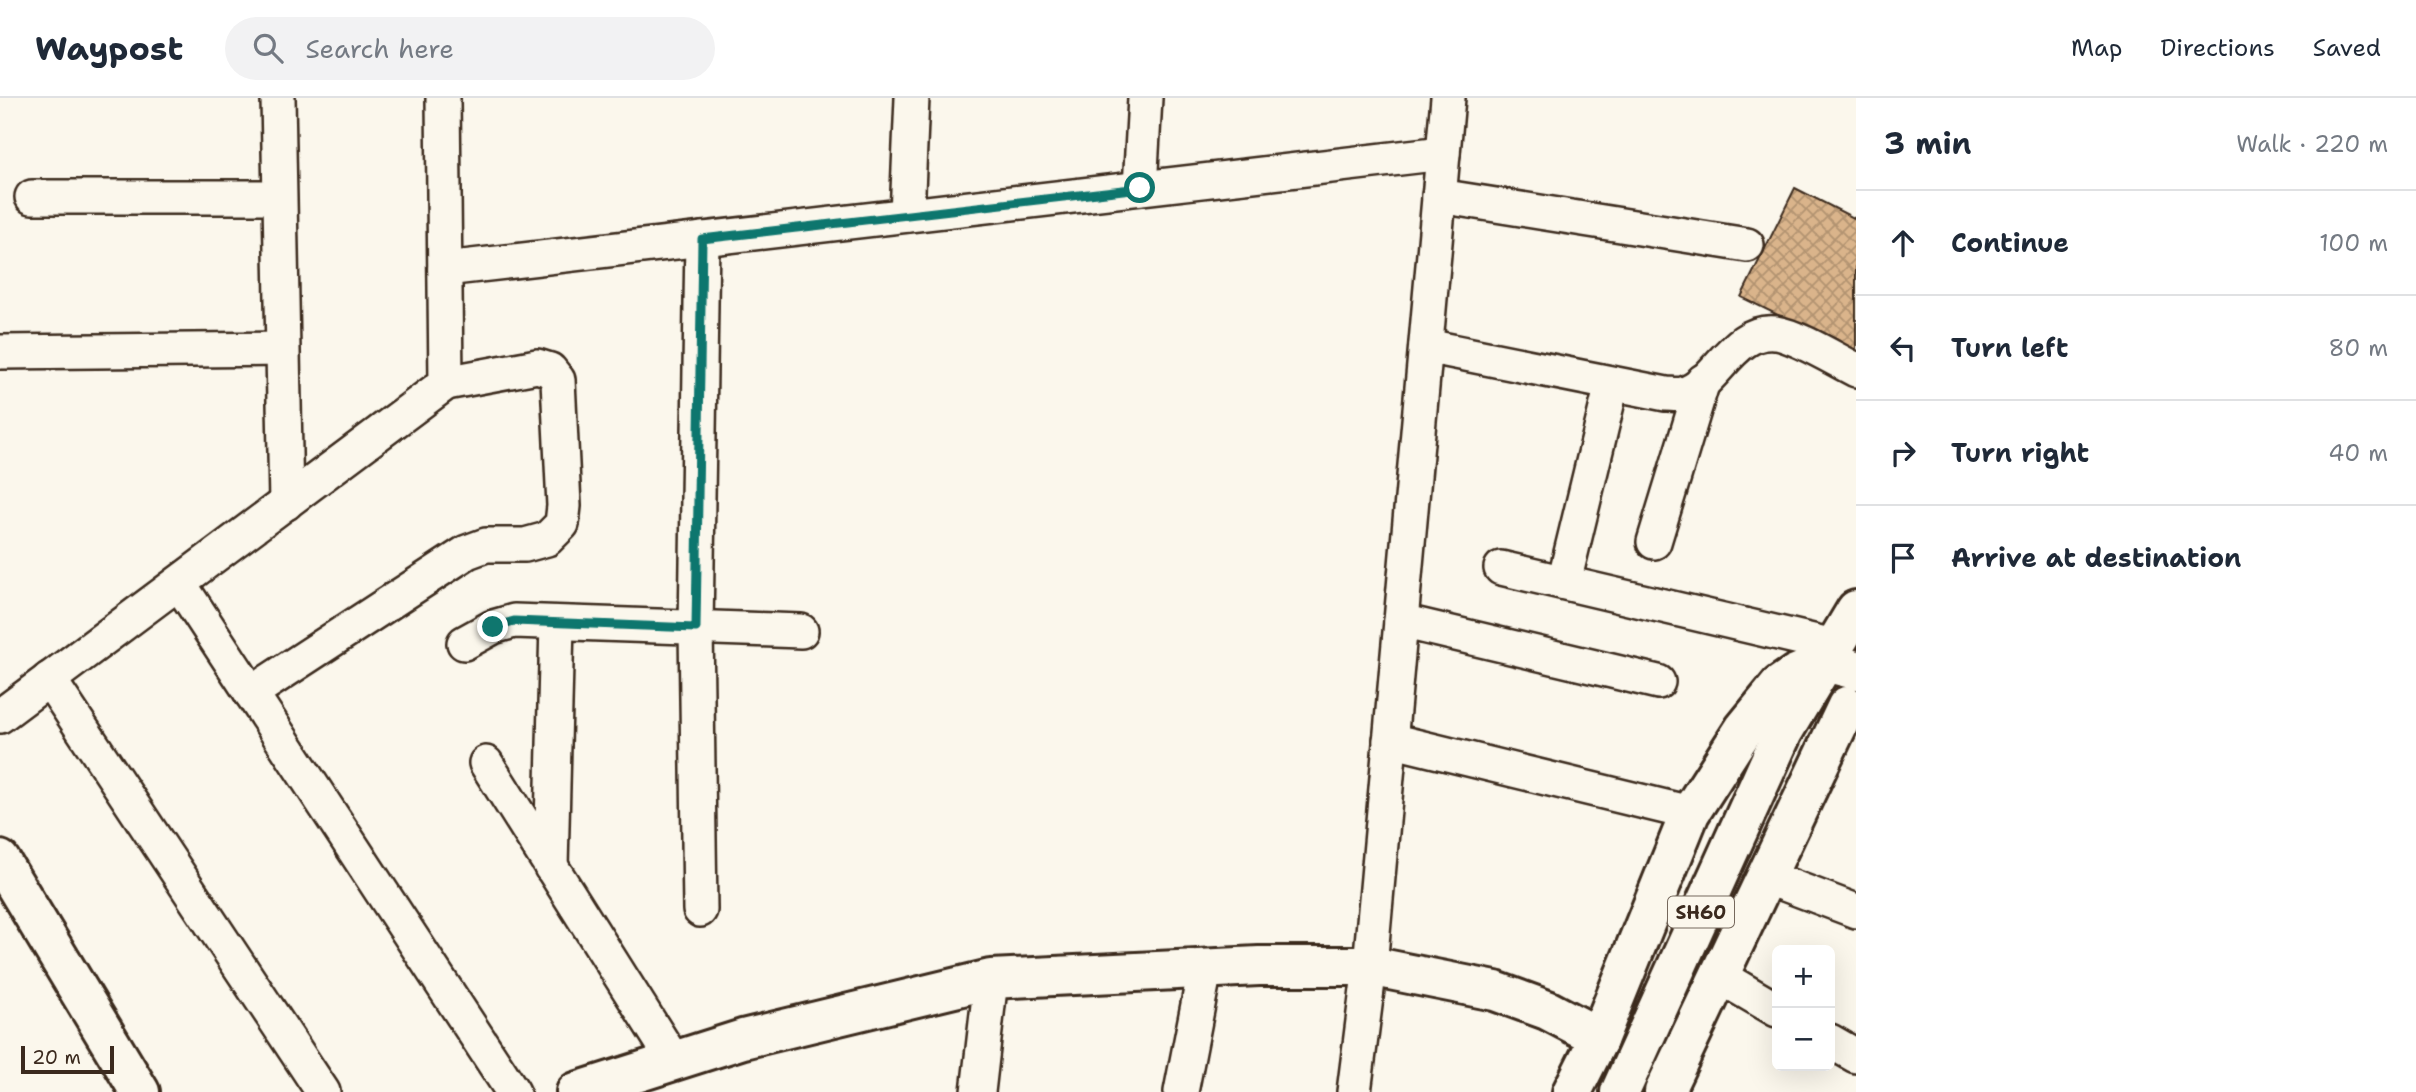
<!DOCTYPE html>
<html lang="en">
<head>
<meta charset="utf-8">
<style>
  body { margin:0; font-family:"Shantell Sans",sans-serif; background:#f2f2f3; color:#1f2937 }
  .controls { position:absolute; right:21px; bottom:21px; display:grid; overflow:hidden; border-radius:10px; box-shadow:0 7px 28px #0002 }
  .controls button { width:63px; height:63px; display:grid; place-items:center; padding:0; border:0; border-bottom:2px solid #e0e1e3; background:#fff; color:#1f2937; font:35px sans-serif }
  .scale { position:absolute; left:21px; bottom:18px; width:93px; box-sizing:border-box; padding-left:7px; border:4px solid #3b2a1e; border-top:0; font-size:19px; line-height:24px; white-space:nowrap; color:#3b2a1e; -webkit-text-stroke:5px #fbf7ec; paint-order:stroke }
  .stop { position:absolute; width:21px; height:21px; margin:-16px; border:5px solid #0f766e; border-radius:50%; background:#fff }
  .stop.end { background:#0f766e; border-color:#fff; box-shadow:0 2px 7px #0008 }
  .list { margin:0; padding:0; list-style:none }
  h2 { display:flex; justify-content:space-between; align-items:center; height:91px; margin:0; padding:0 28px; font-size:30px }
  h2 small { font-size:23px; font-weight:400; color:#747a83 }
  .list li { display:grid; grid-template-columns:46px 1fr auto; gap:21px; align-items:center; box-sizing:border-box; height:105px; padding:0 28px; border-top:2px solid #e0e1e3 }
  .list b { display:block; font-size:26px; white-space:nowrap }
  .list em { font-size:23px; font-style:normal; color:#747a83 }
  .icon { flex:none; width:38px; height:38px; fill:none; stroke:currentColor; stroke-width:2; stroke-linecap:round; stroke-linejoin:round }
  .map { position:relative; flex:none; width:1856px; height:994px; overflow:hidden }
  header { display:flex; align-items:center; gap:42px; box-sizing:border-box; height:98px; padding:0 35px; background:#fff; border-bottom:2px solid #e0e1e3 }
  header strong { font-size:33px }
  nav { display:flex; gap:38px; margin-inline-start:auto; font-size:24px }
  .search { width:490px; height:63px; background:#f2f2f3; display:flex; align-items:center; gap:18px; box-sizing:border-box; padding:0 24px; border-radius:38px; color:#747a83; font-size:26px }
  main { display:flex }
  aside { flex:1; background:#fff }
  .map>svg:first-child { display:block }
</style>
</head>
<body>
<header>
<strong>Waypost</strong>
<div class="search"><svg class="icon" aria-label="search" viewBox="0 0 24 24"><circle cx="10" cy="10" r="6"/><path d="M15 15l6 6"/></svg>Search here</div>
<nav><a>Map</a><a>Directions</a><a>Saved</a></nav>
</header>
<main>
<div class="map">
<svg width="1856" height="994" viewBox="0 0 1856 994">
  <defs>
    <pattern id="building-cross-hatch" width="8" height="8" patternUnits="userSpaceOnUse" patternTransform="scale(1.75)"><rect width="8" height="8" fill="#dab48b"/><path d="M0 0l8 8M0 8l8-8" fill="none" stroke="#b29371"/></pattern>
  </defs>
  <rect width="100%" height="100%" fill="#fbf7ec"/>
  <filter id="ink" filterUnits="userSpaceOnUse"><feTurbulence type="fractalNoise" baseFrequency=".0143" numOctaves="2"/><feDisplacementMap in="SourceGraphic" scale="14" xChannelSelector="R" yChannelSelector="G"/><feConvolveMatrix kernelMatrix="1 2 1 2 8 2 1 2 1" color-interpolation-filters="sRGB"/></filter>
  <g filter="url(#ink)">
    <!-- building -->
    <polygon fill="url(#building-cross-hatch)" stroke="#3b2a1e" stroke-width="2" points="1795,90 1856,121 1856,255 1741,199"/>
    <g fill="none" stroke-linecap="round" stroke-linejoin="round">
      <!-- minor casing -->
      <g stroke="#3b2a1e" stroke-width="38">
        <g id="minor">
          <polyline points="278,0 286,405"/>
          <polyline points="1140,90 1145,0"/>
          <polyline points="1439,98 1747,147"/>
          <polyline points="32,99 279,99"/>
          <polyline points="907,117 912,0"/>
          <polyline points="445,171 1443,55"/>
          <path d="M1426 248 1666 296C1671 296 1678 297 1683 296 1717 287 1732 230 1776 235 1797 238 1836 262 1856 272"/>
          <polyline points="0,254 282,251"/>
          <polyline points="1654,444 1703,283"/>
          <polyline points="1501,470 1834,548"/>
          <polyline points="1564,484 1612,286"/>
          <polyline points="179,485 513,994"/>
          <polyline points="1401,523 1658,584"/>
          <polyline points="464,545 493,529 514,523 801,533"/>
          <polyline points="49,581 323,994"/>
          <polyline points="251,595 467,454 486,447 525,447 547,441 562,426 564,408 558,282 550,272 537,268 446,285"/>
          <polyline points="0,618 446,285 443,0"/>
          <polyline points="1390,642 1690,715"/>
          <polyline points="486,665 674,963"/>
          <polyline points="551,769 557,525"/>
          <polyline points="1766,779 1856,813"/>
          <polyline points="700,812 696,530 702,141"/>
          <polyline points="1719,878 1777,912"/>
          <polyline points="1830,943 1856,958"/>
          <polyline points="978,994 991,881"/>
          <polyline points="1181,994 1205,871"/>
          <polyline points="1354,994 1370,868 1448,0"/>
        </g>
      </g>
      <!-- tertiary casing -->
      <g stroke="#3b2a1e" stroke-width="44">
        <g id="tertiary">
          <polyline points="0,762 140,994"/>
          <polyline points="576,994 743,941 991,881 1259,868 1370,868 1495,893 1547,912 1589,934 1598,942"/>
          <polyline points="1572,994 1598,942 1690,715 1744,631 1780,587 1796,576 1825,564 1856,572"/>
          <polyline points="1664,994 1847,608"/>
        </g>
      </g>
      <!-- primary casing -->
      <g stroke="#3b2a1e" stroke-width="44">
        <polyline id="primary" points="1620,994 1783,634 1856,512"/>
      </g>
      <!-- minor -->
      <use href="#minor" stroke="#fbf7ec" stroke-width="33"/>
      <!-- tertiary -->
      <use href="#tertiary" stroke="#fbf7ec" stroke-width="38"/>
      <!-- primary -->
      <use href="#primary" stroke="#fbf7ec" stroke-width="38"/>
    </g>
  </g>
  <g fill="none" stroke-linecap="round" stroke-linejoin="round" filter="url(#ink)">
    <!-- route -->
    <polyline stroke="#0f766e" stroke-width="9" points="493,529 514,523 696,530 702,141 1140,90"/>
  </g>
  <g text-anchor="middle" stroke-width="7" stroke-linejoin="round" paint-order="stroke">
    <!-- shield labels -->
    <rect fill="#fbf7ec" stroke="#75685c" stroke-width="2" x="1668" y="798.5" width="66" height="31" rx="5"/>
    <g font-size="19" font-weight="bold" fill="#3b2a1e">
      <text x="1701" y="821">SH60</text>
    </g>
  </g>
</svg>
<div class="controls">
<button>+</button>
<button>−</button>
</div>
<div class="scale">20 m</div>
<div class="stop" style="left:1140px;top:90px"></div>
<div class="stop end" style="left:493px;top:529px"></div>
</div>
<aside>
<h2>3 min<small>Walk · 220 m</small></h2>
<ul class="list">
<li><svg class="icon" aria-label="ahead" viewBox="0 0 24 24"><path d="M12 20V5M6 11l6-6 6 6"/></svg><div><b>Continue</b></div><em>100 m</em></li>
<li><svg class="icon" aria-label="left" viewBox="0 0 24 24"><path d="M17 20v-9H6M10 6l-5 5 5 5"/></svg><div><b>Turn left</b></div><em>80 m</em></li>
<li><svg class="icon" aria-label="right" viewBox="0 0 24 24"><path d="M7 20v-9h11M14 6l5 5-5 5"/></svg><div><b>Turn right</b></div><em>40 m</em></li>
<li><svg class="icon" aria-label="arrive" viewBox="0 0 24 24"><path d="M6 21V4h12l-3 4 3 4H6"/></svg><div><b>Arrive at destination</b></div></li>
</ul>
</aside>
</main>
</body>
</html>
